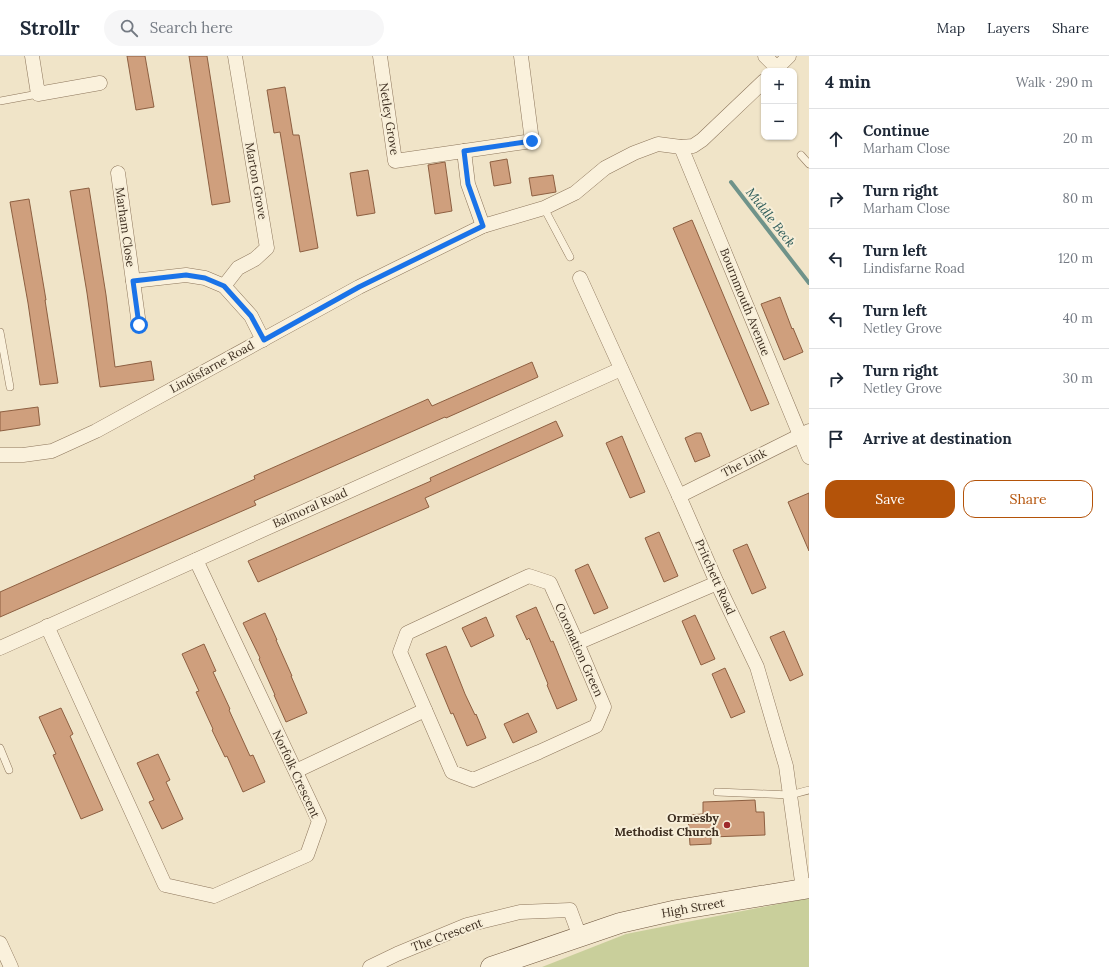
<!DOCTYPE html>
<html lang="en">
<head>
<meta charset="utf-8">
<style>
  body { margin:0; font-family:Lora,serif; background:#f6f6f7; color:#1f2937 }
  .controls { position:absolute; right:12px; top:12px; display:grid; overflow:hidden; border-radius:8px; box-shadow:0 1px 3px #0004 }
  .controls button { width:36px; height:36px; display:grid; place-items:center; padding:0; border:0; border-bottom:1px solid #e0e1e3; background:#fff; color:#1f2937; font:20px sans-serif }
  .stop { position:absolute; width:12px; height:12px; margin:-9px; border:3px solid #1a73e8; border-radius:50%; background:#fff }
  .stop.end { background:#1a73e8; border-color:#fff; box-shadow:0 1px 4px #0008 }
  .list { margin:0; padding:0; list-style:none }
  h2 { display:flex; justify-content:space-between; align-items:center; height:52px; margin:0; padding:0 16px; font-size:17px }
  h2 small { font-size:13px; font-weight:400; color:#747a83 }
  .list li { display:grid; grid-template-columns:26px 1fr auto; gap:12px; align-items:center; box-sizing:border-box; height:60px; padding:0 16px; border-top:1px solid #e0e1e3 }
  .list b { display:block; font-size:15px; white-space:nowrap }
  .list p { margin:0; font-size:13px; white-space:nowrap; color:#747a83 }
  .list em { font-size:13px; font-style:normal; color:#747a83 }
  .actions { display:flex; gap:8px; padding:12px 16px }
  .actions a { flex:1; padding:9px 0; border:1px solid #b45309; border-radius:12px; text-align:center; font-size:14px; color:#b45309 }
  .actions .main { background:#b45309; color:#fff }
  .icon { flex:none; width:22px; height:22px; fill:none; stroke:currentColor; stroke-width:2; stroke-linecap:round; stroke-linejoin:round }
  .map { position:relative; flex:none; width:809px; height:911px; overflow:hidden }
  header { display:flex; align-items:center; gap:24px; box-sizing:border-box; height:56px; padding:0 20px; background:#fff; border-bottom:1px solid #e0e1e3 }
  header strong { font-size:19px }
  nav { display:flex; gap:22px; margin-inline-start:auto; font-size:14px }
  .search { width:280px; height:36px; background:#f6f6f7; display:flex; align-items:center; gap:10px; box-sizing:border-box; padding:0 14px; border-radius:22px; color:#747a83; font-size:15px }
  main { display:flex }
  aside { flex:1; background:#fff }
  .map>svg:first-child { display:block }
</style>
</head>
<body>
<header>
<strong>Strollr</strong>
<div class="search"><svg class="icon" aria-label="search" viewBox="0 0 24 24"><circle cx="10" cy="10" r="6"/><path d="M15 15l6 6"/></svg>Search here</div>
<nav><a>Map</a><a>Layers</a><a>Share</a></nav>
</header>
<main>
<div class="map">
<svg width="809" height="911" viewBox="0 0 809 911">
  <rect width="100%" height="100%" fill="#f0e4c8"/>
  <!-- green -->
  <polygon fill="#c9cf9b" points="809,842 809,911 542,911 626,878"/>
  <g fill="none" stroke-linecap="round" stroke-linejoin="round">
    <!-- stream -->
    <polyline stroke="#6f938a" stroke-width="4" points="731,126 809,227"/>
  </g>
  <!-- building -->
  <g fill="#cf9f7d" stroke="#8d5f41">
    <polygon points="127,0 145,0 154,51 136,54"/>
    <polygon points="189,0 207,0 230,146 212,149"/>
    <polygon points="285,31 293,79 299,79 318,192 300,196 280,76 274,77 267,34"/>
    <polygon points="507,103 511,127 494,130 490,106"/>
    <polygon points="445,106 452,155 435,158 428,109"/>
    <polygon points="368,114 375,157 357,160 350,117"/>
    <polygon points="553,119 556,136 532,140 529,122"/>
    <polygon points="89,132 106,239 115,311 151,305 154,324 100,331 87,237 70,135"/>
    <polygon points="29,143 46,244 45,244 58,327 40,329 28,247 10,146"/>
    <polygon points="692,164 769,348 751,355 673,172"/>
    <polygon points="780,241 792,273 793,272 803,296 784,304 761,248"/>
    <polygon points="532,306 538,321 446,362 445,361 300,425 254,445 256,449 0,561 0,536 196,449 255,423 254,420 428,343 432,350"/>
    <polygon points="38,351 40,369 0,375 0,356"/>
    <polygon points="556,365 563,380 425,442 429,451 258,526 248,505 431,425 430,422"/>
    <polygon points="696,377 701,377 710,400 695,406 685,382"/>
    <polygon points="622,380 645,436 630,442 606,387"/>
    <polygon points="809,437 809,495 788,446"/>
    <polygon points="659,476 678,520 664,526 645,482"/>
    <polygon points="747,488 766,532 752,538 733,494"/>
    <polygon points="588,508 608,552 594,558 575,514"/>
    <polygon points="536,551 551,586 553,585 577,644 557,653 547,629 548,628 529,582 527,584 516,560"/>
    <polygon points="265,557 277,584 276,584 292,620 291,620 307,657 286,666 274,639 275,639 259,603 260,602 243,567"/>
    <polygon points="695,559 715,603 701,609 682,565"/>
    <polygon points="486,561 494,580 471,591 462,572"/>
    <polygon points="784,575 803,619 790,625 770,581"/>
    <polygon points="204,588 216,615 213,616 230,653 229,654 250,700 253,699 265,726 243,736 227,700 225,701 212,674 213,673 196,636 199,635 182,598"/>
    <polygon points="446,590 465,638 475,659 476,658 486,682 467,690 453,657 451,658 426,598"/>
    <polygon points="725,612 745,656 731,662 712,618"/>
    <polygon points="61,652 73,678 70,680 103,754 81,763 53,699 56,698 39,661"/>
    <polygon points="528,657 537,676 513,687 504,668"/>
    <polygon points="158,698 170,724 166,726 183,763 162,773 149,746 154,744 137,707"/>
    <polygon points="755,744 756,756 764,756 765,779 711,781 711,788 690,789 688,759 703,758 703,746"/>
  </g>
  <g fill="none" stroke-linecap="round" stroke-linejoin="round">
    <!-- lane casing -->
    <g stroke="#8d765c" stroke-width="8">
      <g id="lane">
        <polyline points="0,45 38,38"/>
        <polyline points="801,99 809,108"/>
        <polyline points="544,152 570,201"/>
        <polyline points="0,276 10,331"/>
        <polyline points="0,692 9,714"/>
        <polyline points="717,736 790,739 809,734"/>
      </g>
    </g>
    <!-- street casing -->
    <g stroke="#8d765c" stroke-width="15">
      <g id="street">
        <polyline points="32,0 38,38 100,27"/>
        <polyline points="380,0 395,105 532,85 521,0"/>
        <polyline points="765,0 777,12"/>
        <polyline points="774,15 789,0"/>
        <polyline points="681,91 809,401"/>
        <polyline points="464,95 468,128 483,170"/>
        <polyline points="118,117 133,225 186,219 205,222 224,230 251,260 263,284"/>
        <polyline points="580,222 679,440 717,527 757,611 786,710 803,833"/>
        <polyline points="133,225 139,269"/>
        <polyline points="224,230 238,212 255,203 267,192 235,0"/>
        <polyline points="0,399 23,399 52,395 96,375 359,231 483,170 544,152 575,137 605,112 634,97 658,88 681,91 693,90 702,84 764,25"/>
        <polyline points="679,440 809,375"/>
        <polygon points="529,520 550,527 577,587 604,651 596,670 539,696 473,724 452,716 400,596 407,577"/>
        <polyline points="47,570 165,829 214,840 307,799 319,765 196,504"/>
        <polyline points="577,587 717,527"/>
        <polyline points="0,592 621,313"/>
        <polyline points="296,715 425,654"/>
        <polyline points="0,887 11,911"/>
        <polyline points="370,911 397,898 467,869 520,856 570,854 580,881"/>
      </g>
    </g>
    <!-- secondary casing -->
    <g stroke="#6f573f" stroke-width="21">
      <polyline id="secondary" points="491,911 620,867 677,854 809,832"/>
    </g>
    <!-- lane -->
    <use href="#lane" stroke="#faf1dc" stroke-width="7"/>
    <!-- street -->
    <use href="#street" stroke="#faf1dc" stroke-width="14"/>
    <!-- secondary -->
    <use href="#secondary" stroke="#faf1dc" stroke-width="20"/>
  </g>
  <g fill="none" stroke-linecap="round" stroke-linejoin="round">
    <!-- route -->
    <polyline stroke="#1a73e8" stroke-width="5" points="139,269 133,225 186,219 205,222 224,230 251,260 264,284 359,231 483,170 468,128 464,95 532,85"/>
  </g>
  <!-- markers -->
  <circle fill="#9e2a2b" stroke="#f7eed8" stroke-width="1.5" cx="727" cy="769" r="4"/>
  <g text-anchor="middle" stroke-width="4" stroke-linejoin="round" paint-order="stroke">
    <!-- street labels -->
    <g font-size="12" fill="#3d2e20" stroke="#f7eed8">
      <text transform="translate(389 63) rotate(81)" y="4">Netley Grove</text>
      <text transform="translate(256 125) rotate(80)" y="4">Marton Grove</text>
      <text transform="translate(125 171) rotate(82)" y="4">Marham Close</text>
      <text transform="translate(745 246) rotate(68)" y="4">Bournmouth Avenue</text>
      <text transform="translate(212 311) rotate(-29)" y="4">Lindisfarne Road</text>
      <text transform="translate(744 407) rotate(-27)" y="4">The Link</text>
      <text transform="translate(310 452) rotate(-24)" y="4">Balmoral Road</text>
      <text transform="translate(715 521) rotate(66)" y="4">Pritchett Road</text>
      <text transform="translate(579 594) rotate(66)" y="4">Coronation Green</text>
      <text transform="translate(296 718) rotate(65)" y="4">Norfolk Crescent</text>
      <text transform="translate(693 852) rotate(-10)" y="4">High Street</text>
      <text transform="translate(447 879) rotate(-20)" y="4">The Crescent</text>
    </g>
    <!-- poi labels -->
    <g font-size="12" font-weight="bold" fill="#3d2e20" stroke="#f7eed8" text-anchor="end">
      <text x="719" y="766">Ormesby<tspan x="719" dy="14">Methodist Church</tspan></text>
    </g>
    <!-- water labels -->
    <g font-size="13" font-style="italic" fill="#2f5d5a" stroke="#f7eed8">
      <text transform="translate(771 161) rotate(52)" y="5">Middle Beck</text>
    </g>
  </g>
</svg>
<div class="controls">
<button>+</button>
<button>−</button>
</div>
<div class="stop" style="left:139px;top:269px"></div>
<div class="stop end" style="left:532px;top:85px"></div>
</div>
<aside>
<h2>4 min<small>Walk · 290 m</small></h2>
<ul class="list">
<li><svg class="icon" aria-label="ahead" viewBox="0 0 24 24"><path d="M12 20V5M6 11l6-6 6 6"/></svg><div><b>Continue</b><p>Marham Close</p></div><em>20 m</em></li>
<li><svg class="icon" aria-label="right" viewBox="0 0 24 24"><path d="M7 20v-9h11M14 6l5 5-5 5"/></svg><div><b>Turn right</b><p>Marham Close</p></div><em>80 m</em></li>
<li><svg class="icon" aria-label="left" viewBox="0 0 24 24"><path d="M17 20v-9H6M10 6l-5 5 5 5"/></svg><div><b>Turn left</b><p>Lindisfarne Road</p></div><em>120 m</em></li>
<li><svg class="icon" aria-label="left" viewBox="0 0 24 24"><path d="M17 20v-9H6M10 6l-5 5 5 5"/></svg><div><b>Turn left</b><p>Netley Grove</p></div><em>40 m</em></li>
<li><svg class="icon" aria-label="right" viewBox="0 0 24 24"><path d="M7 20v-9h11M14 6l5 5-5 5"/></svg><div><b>Turn right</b><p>Netley Grove</p></div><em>30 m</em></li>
<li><svg class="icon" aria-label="arrive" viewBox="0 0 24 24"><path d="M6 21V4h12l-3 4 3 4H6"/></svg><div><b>Arrive at destination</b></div></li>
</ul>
<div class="actions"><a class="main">Save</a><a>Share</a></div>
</aside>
</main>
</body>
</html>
